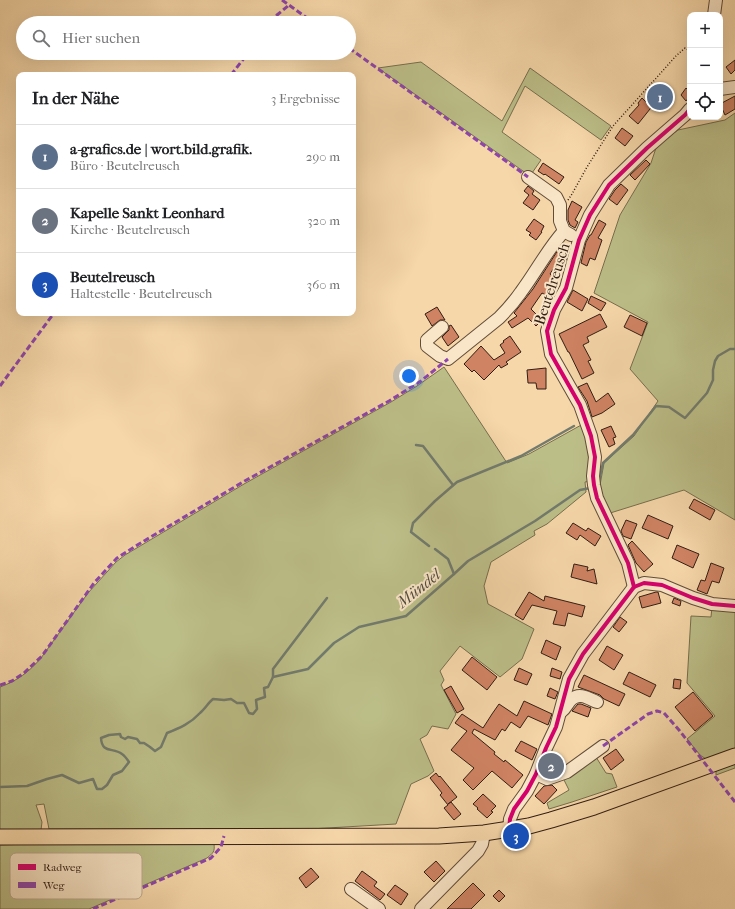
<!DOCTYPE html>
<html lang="de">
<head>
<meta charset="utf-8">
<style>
  body { margin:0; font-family:"IM FELL French Canon",serif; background:#f2f2f2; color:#202124 }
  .controls { position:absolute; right:12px; top:12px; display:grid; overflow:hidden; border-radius:8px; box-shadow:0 4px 16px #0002 }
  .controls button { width:36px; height:36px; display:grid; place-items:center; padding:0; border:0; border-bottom:1px solid #e0e0e0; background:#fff; color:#202124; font:20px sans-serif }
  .you { position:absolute; left:409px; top:376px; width:14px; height:14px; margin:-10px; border:3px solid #fff; border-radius:50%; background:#1a73e8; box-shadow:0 0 0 6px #1a73e833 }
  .badge { display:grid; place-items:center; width:26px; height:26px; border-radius:50%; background:#111827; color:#fff; font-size:13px; font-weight:700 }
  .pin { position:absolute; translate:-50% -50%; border:2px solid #fff; box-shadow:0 1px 4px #0006 }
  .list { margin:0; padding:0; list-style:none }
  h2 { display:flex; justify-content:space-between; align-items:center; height:52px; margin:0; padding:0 16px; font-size:17px }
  h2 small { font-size:13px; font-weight:400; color:#757577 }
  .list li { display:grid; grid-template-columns:26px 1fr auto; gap:12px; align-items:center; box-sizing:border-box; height:64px; padding:0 16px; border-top:1px solid #e0e0e0 }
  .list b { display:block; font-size:15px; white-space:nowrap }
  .list p { margin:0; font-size:13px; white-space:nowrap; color:#757577 }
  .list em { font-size:13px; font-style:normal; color:#757577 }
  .icon { flex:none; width:22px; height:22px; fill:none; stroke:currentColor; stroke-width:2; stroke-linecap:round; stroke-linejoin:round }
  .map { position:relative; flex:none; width:735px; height:909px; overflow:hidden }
  .search { position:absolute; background:#fff; box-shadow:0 4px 16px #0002; left:16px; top:16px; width:340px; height:44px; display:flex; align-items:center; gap:10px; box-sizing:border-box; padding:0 14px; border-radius:22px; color:#757577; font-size:15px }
  .panel { position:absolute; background:#fff; box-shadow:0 4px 16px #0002; left:16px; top:72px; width:340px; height:244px; border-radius:8px }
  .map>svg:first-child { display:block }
</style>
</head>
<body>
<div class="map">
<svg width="735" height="909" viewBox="0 0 735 909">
  <rect width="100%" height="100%" fill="#f6d7a9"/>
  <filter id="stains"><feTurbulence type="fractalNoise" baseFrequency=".005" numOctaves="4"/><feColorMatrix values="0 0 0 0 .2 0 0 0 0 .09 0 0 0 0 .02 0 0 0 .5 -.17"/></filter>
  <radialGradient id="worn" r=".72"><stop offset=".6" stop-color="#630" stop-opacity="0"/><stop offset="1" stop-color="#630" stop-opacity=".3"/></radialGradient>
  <!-- green -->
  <g fill="#bcbe88" stroke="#766e4e">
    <polygon points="421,62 502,121 530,68 611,126 601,140 525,86 502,132 541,160 530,176 378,68"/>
    <polygon points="735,113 735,520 684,490 607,514 600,485 604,463 634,436 658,401 630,369 648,322 594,293 620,215 651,163 657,145 678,130 725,120"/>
    <path d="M444 367 507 463 529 454 583 424 589 438 591 481 585 482 586 492 547 524 534 531 535 535 491 562 484 586 488 604 534 629 522 659 500 677 460 646 440 671 444 680 441 685 456 714 448 729 432 726 427 735 420 739 434 771 428 776 411 784 396 824 310 829H49L44 804 36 805 42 822 41 830 0 831V687C17 681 29 672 41 658L88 593 116 562 125 555 244 484 391 402 417 386Z"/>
    <polygon points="712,607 735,609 735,751 706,759 700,755 687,739 715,716 687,683 691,616 711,617"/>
    <polygon points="596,757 606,773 612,774 617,787 572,802 549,809 547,803 569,790 563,778"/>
    <polygon points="735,760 735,768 716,775 716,771"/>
    <path d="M31 844H214C215 852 213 853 207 858L89 909H0V845Z"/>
  </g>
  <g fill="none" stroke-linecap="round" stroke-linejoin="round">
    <!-- stream -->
    <g stroke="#727b6d" stroke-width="2.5">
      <polyline points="416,445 423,446 453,485"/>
      <polyline points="599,482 603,463 633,435 656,406 669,407 685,418 707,393 713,380 713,370 715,361 718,356 730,349 735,349"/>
      <polyline points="429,546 411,532 413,523 435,501 457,482 521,456 574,426"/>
      <polyline points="435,549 448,559 454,574"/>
      <polyline points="273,677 273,669 327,598"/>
      <path d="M0 787 27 786 47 779 62 775 79 783 93 779 97 789H102L107 785 113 775 122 771 129 762C127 759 125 756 122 754 113 747 102 754 101 738L109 735 120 734 121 737 125 739 128 737 137 739 140 743H144L150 747 155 751 161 747 167 733C180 728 191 723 200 713 205 709 208 703 213 699L224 700 231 699 237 703H244L249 713 253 714 257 709 256 700 265 697 264 688 268 687 273 677 308 669 334 643 359 627 406 616 454 574 468 561 535 521 580 490 590 488"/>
    </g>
  </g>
  <!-- building -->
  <g fill="#cf8363" stroke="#311d14">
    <polygon points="735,60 735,70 731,74 726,67"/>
    <polygon points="660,85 672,94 660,108 654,104 638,124 629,116 639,105 638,103 642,98 646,102"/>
    <polygon points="686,88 690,92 690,96 686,101 681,95"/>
    <polygon points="735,96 735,109 725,115 720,104"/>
    <polygon points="622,128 633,136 625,146 615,138"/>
    <polygon points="646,160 650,164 635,180 630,175"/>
    <polygon points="543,163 564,177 559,184 545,174 544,175 538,171"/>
    <polygon points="621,184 628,190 617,205 609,199 615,190"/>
    <polygon points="528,186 534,191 532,194 540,200 533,210 523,203 529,195 524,191"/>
    <polygon points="572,201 582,207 575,220 578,222 575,228 570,225 568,220 568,210"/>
    <polygon points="534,219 544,226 541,232 542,232 536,240 529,235 531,233 526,230"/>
    <polygon points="599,220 606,224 598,238 602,240 595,260 590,258 587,266 581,263 586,242 590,235 591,235"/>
    <polygon points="558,250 567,257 566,261 559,260 550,274 555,278 549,288 555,291 551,298 542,293 531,309 542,320 536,326 528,318 512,328 508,322 517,316 514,313 533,289"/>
    <polygon points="573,290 588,299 582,311 567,302"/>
    <polygon points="591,296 606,303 601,311 588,303"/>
    <polygon points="437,307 445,320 440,320 432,326 425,314"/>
    <polygon points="600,314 607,327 587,337 589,342 583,345 591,360 588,361 594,373 582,379 569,352 568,352 559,334"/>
    <polygon points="630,315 647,323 642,336 624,327"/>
    <polygon points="451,325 459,337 448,346 442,337 449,330 449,326"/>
    <polygon points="510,336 521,352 506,362 508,364 501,368 499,365 484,380 474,370 472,372 464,364 481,346 494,360 505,353 500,345 504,342 503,341"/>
    <polygon points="546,368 546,389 537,389 536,383 528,383 527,370"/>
    <polygon points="587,383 596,402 608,393 615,404 602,413 592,417 587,401 578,387"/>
    <polygon points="611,426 616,437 613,438 615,444 609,447 601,430"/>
    <polygon points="694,499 715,510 710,520 689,508"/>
    <polygon points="648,515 673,526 668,539 642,528"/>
    <polygon points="626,520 637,524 631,539 623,536 621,531"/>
    <polygon points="573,523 586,531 588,528 601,536 595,546 580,535 577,540 566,533"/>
    <polygon points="632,541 653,564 644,572 636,563 628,545"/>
    <polygon points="677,545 699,554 693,568 672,558"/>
    <polygon points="711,563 724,568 719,583 712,581 707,594 697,590 701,580 705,581"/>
    <polygon points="574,564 588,567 587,571 594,569 597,584 571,577"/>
    <polygon points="529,592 544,601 545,596 585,606 582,617 568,613 565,626 553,624 557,611 532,605 523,620 515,615"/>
    <polygon points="656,592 658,592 661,603 642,608 639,597"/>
    <polygon points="674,598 681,601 680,606 672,603"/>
    <polygon points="620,617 627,622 619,632 613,627"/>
    <polygon points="546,640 561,647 556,660 541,653"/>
    <polygon points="607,646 623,655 614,670 599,660"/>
    <polygon points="472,657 497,677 487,690 462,670"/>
    <polygon points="519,668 532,674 527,685 514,680"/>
    <polygon points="552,668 562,672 560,679 550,676"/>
    <polygon points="629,672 656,685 650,697 623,684"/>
    <polygon points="584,675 625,694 619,706 604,699 600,695 578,687"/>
    <polygon points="674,679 681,680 680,689 673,688"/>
    <polygon points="451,686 464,709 457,713 444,690"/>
    <polygon points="550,688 558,692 555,699 547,696"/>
    <polygon points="693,692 713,716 695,731 675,707"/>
    <polygon points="524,701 552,714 548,725 528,716 520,728 511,722 505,731 502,729 495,740 474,729 472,733 495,752 494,754 504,762 505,760 523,775 512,788 492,771 473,790 463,780 474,768 451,750 467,731 455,723 462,714 483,728 492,714 499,704 517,716"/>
    <polygon points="578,704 581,704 591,708 588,717 572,711"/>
    <polygon points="521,741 537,749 532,760 515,751"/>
    <polygon points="616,749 624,760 611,770 603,758"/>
    <polygon points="550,759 552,760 558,767 548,771 546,768"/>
    <polygon points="436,773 439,777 440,776 457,797 448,804 451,802 461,814 454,820 444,808 448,805 440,795 442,793 430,778"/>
    <polygon points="552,785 557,790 544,804 535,796 544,786"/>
    <polygon points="483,794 496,806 491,811 493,812 487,818 477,809 478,808 473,804"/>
    <polygon points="436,861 445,871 434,882 424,872"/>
    <polygon points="311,868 319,877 306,888 299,878"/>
    <polygon points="362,871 377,882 374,886 385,894 380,900 355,881"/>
    <polygon points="473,883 485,895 471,909 447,909"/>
    <polygon points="395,885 408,894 401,905 387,895"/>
    <polygon points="499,890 505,896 499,902 493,896"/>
  </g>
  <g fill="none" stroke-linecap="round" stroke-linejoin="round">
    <!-- minor casing -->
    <g stroke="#624c39" stroke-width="14">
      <g id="minor">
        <polyline points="714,15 716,0"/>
        <polyline points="720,89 735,87"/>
        <polyline points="528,177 556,197 560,205 560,221 564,231 571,235"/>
        <path d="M442 327 427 340V346L440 356 448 359 499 318C507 310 514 302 521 292 536 272 547 250 564 231"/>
        <polyline points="634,587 628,563 597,498 594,485 593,476 595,457 591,436 580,405 551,354 547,331 554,310 566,288 579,240 590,215 609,185 647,148 685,115 690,109"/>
        <path d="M562 711C566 708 568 702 572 699 580 692 589 699 597 702"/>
        <polyline points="536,774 547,779 567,772 603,746"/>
        <polyline points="509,830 510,819 514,809 527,791 536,774 546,748 556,727 569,679 583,654 634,587 644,583 662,585 693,598 712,604 735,606"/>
        <polyline points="351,889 379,909"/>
        <polyline points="421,909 478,851 482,844 484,833"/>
      </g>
    </g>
    <!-- major casing -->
    <g stroke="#311d14" stroke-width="17">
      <polyline id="major" points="0,837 439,836 484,833 529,826 551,820 594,807 735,756"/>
    </g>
    <!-- path -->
    <polyline stroke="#311d14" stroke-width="1.5" stroke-dasharray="1 2" stroke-linecap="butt" points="568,200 572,194 587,167 613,126 676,56 685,48 690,51"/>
    <!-- minor -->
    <use href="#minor" stroke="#f9e5c7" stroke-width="12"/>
    <!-- major -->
    <use href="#major" stroke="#f6d7a9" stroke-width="15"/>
    <!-- quiet -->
    <g stroke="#8e44ad" stroke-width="3" stroke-dasharray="6 3" stroke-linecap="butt">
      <polyline points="282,0 314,23"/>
      <polyline points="271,23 277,15 289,5"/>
      <polyline points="349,48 528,177"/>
      <polyline points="231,75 248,53"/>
      <polyline points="0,386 54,313"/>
      <polyline points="0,685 12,681 24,673 42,656 94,583 117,558 139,544 243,482 389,401 421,381 448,359"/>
      <polyline points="603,746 648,714 657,711 664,713 679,730 735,802"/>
      <polyline points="93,909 211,858 221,847 224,836"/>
    </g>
    <!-- cycleway casing -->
    <g stroke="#f9e5c7" stroke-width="6">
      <g id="cycleway">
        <polyline points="634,587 628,563 597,498 594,485 593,476 595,457 591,436 580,405 551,354 547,331 554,310 566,288 579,240 590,215 609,185 647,148 685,115 690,109"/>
        <polyline points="509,830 510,819 514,809 527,791 536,774 546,748 556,727 569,679 583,654 634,587 644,583 662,585 693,598 712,604 735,606"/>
      </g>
    </g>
    <!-- cycleway -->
    <use href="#cycleway" stroke="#d6006c" stroke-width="4"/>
  </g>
  <g text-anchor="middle" stroke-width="4" stroke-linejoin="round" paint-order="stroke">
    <!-- street labels -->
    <g font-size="15" fill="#311d14" stroke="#f9e5c7">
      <text transform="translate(552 284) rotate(-72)" y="5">Beutelreusch</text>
    </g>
    <!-- water labels -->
    <g font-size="16" font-style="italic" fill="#514c41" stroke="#f9e5c7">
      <text transform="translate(418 588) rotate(-39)" y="6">Mündel</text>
    </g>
  </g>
  <!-- legend -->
  <rect x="10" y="853" width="132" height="46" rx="6" fill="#f9e5c7" stroke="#bda991" stroke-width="1"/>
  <rect x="18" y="864" width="18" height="6" fill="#d6006c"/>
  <rect x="18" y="882" width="18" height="6" fill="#8e44ad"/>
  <g font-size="11" fill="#311d14">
    <text x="43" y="871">Radweg</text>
    <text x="43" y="889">Weg</text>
  </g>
  <rect width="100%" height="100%" filter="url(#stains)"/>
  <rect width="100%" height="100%" fill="url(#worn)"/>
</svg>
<div class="controls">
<button>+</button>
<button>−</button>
<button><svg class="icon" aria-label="locate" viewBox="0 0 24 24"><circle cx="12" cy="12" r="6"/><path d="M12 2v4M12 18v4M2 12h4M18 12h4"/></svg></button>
</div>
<div class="you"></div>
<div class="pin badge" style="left:660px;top:97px;background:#5c6f8a">1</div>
<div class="pin badge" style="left:551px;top:766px;background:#6b7280">2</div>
<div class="pin badge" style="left:516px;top:836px;background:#1a4fb4">3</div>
<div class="search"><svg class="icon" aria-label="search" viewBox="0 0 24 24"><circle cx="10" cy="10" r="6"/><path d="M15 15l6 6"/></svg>Hier suchen</div>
<section class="panel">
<h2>In der Nähe<small>3 Ergebnisse</small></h2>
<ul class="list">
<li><span class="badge" style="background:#5c6f8a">1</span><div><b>a-grafics.de | wort.bild.grafik.</b><p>Büro · Beutelreusch</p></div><em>290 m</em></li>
<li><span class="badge" style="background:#6b7280">2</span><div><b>Kapelle Sankt Leonhard</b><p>Kirche · Beutelreusch</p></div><em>320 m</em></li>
<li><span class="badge" style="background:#1a4fb4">3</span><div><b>Beutelreusch</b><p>Haltestelle · Beutelreusch</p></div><em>360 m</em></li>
</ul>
</section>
</div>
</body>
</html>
